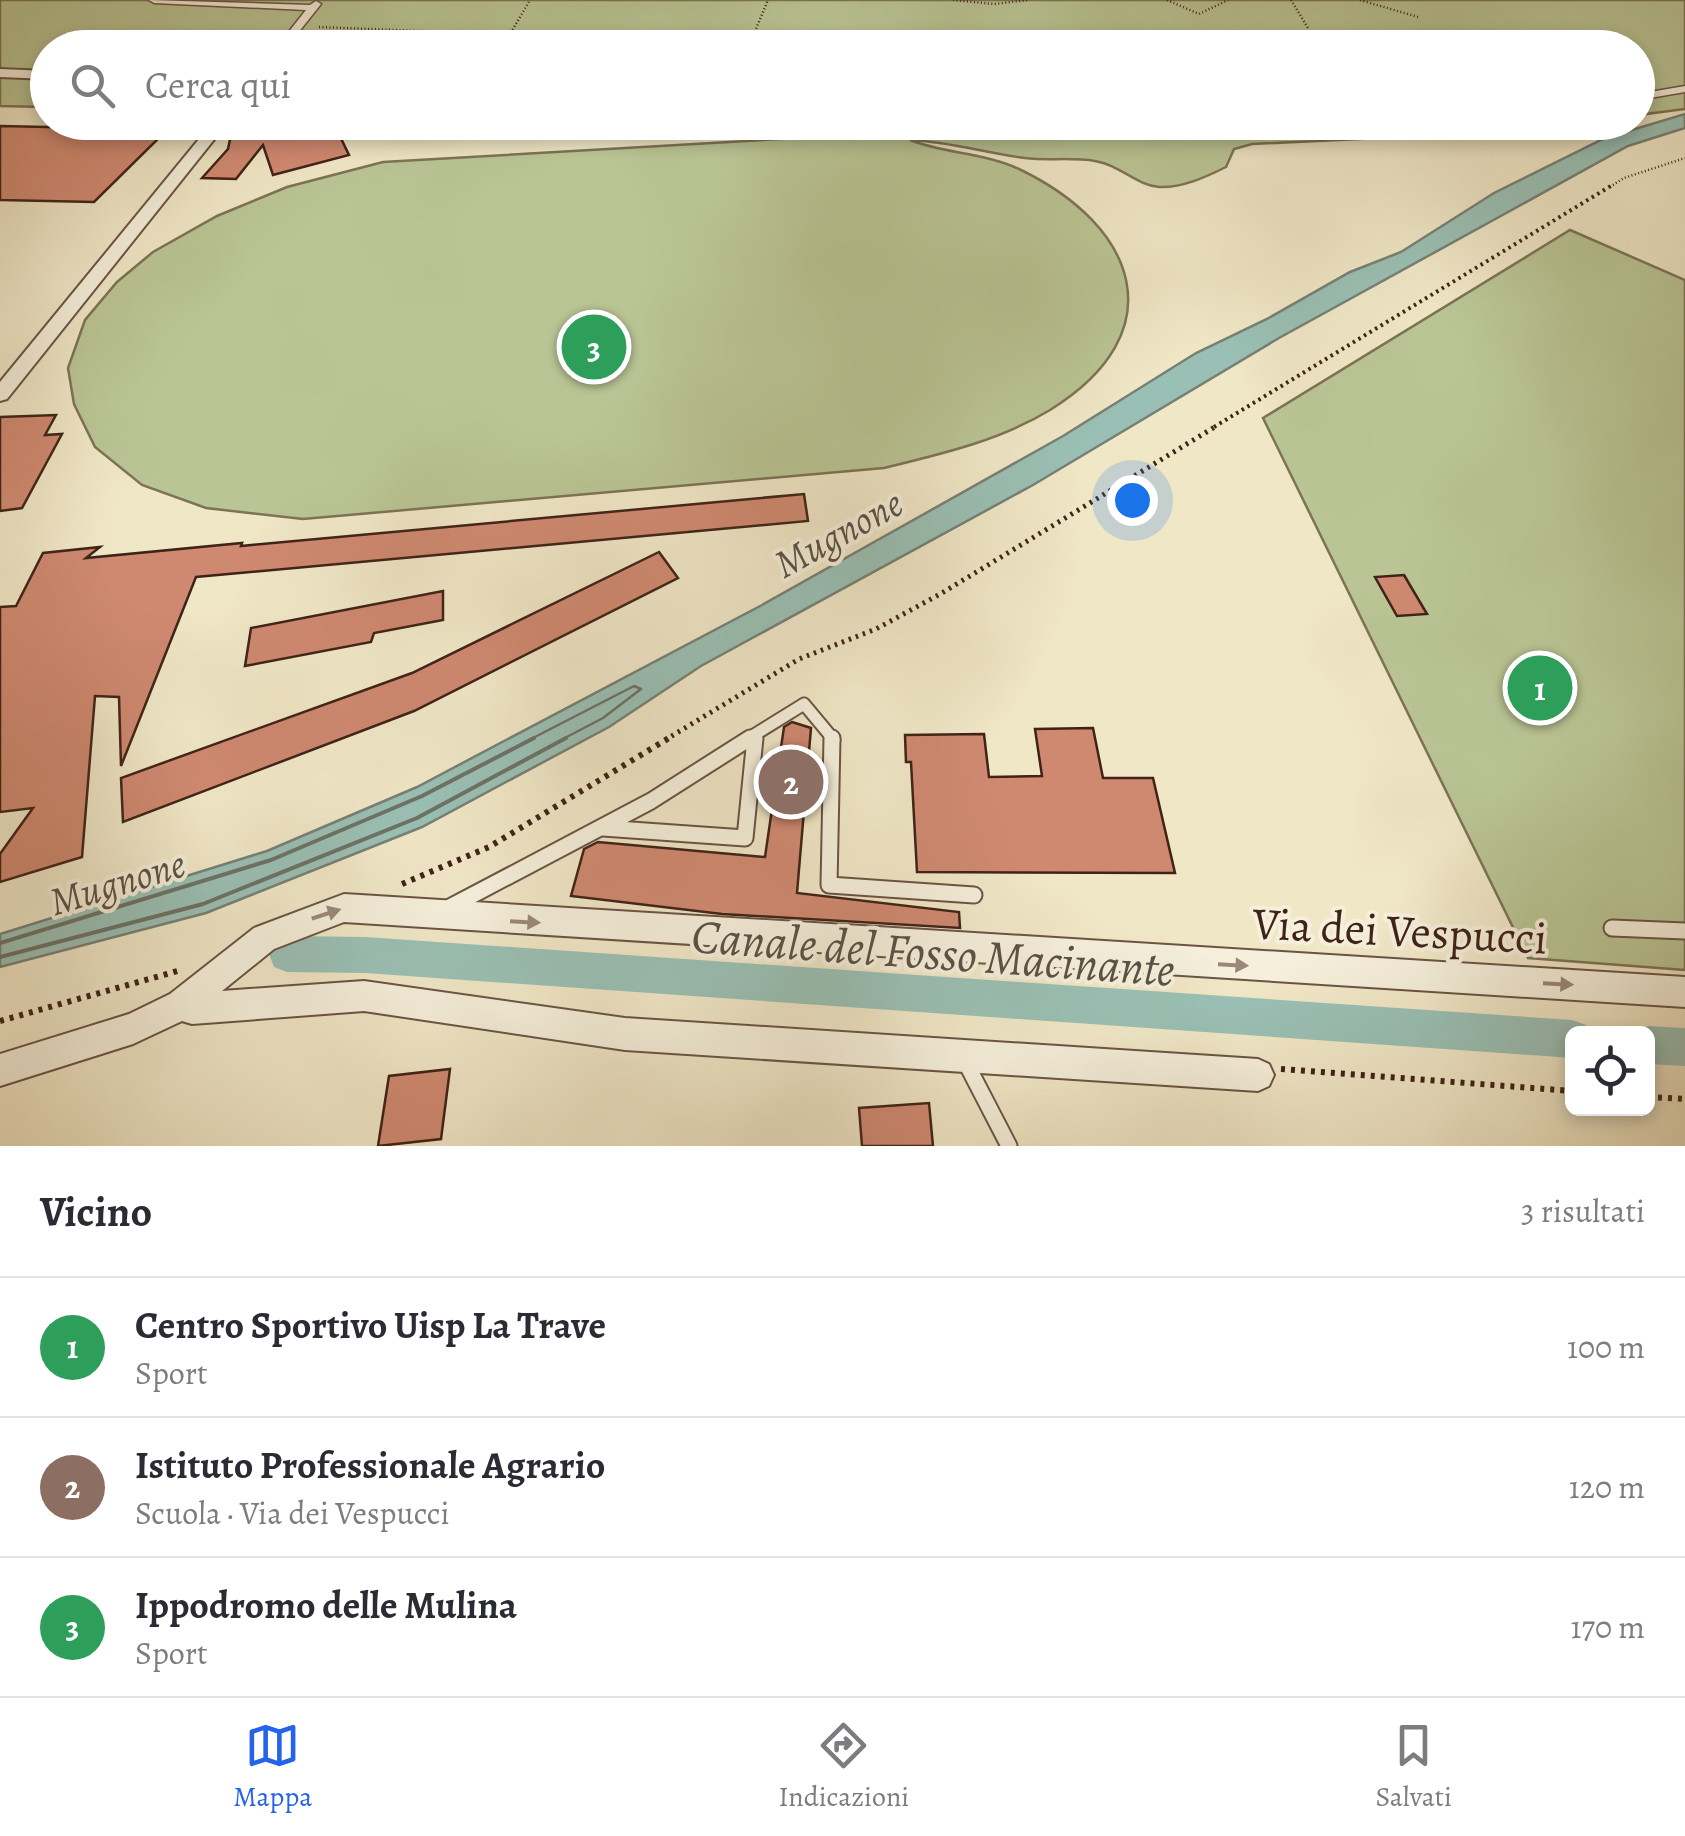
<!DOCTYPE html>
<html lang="it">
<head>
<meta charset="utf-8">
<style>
  body { margin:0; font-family:Alegreya,serif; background:#f7f7f7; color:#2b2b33 }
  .controls { position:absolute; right:30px; bottom:30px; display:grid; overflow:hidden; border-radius:15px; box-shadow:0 5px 15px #0003 }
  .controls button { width:90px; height:90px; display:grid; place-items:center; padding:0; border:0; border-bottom:2px solid #e1e1e2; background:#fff; color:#2b2b33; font:50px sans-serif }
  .you { position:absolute; left:1132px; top:500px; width:35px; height:35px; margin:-25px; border:8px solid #fff; border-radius:50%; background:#1a73e8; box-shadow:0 0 0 15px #1a73e833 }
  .badge { display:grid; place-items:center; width:65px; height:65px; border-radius:50%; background:#2563eb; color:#fff; font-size:32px; font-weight:700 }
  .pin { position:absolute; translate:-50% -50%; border:5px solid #fff; box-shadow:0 2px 10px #0006 }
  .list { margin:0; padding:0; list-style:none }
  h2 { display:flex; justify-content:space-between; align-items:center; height:130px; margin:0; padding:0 40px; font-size:42px }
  h2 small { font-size:32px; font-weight:400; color:#7c7c81 }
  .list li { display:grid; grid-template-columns:65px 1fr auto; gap:30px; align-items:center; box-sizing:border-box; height:140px; padding:0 40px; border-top:2px solid #e1e1e2 }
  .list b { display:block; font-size:38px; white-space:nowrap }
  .list p { margin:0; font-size:32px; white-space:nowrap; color:#7c7c81 }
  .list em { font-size:32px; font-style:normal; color:#7c7c81 }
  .icon { flex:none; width:55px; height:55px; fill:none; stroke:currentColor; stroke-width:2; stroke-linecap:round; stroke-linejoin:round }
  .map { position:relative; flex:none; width:1685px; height:1146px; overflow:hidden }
  .search { position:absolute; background:#fff; box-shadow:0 5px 15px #0003; left:30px; right:30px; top:30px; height:110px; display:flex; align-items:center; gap:25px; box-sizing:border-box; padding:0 35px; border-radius:55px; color:#7c7c81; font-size:38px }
  .sheet { height:550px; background:#fff }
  nav { display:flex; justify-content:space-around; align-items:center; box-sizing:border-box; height:140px; border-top:2px solid #e1e1e2; background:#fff; font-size:28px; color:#7c7c81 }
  nav a { display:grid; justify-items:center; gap:5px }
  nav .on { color:#2563eb }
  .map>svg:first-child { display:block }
</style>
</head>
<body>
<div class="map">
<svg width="1685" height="1146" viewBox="0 0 1685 1146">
  <rect width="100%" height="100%" fill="#f0e7c7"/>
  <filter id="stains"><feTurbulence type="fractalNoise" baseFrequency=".002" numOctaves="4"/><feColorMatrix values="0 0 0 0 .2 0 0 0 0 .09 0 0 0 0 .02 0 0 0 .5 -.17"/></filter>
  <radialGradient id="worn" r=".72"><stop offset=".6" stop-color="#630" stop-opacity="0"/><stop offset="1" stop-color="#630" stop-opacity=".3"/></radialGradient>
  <!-- green -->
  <g fill="#bac595" stroke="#7c7456" stroke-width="2.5">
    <polygon points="0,0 1685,0 1685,109 1638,115 1638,48 48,48 47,107 0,106"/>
    <path d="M470 123H1571L1467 134 1252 144 1234 149 1226 167C1206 177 1182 188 1159 187 1136 185 1120 165 1095 161 1072 157 1048 161 1025 158 984 153 953 142 910 140 942 153 985 153 1019 169 1138 226 1176 332 1050 410 999 441 941 454 884 468L303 519 206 508 142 485 95 447 74 404 68 368 85 320 117 282 153 252 217 216 287 187 383 162 815 137Z"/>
    <polygon points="1570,230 1685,280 1685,970 1528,958 1263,418"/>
  </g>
  <!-- water -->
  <polygon fill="#9ac0b5" stroke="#768176" stroke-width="2.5" points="1685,114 1685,128 1628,146 1279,338 1033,485 701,666 609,727 422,827 206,913 0,967 0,934 267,851 417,787 762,605 1063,436 1196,353 1267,319 1350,272 1401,252 1494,193 1605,138"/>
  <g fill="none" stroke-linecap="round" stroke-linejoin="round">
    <!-- shore-far1 -->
    <polyline stroke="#6c7266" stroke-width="2.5" points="529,740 634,686 641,689 603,718 561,740"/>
    <!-- shore -->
    <g stroke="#6c7266" stroke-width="4">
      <polyline points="0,943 271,860 422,796 534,738"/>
      <polyline points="0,957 203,904 417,818 566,738"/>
    </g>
    <!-- canal -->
    <g fill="#9ac0b5" fill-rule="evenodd">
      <polygon points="287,936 365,937 1572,1020 1586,1025 1589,1034 1572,1034 1572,1058 365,973 287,972 274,967 269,954 274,941"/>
      <polygon points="1648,1026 1685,1028 1685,1066 1648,1064 1648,1034 1634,1034"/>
    </g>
  </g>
  <!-- building -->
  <g fill="#cf8971" stroke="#3f2318" stroke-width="2.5">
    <polygon points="101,122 144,122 132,134 162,135 94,202 0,200 0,126 95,128"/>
    <polygon points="246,122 333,122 349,155 273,175 263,145 236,179 202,178 228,149 233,125"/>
    <polygon points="56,415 45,435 62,434 22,508 0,511 0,417"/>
    <polygon points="804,494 808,521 196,577 121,766 119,697 95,696 82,857 0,882 0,854 33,808 0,812 0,607 16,606 43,553 100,547 86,558 242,543 241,546"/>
    <polygon points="659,552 678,578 414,711 123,822 121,778 412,673"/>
    <polygon points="1404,575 1427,614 1397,616 1375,577"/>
    <polygon points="443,591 443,620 374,633 371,642 245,666 251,628"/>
    <polygon points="792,722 811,728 797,893 959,912 960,928 722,914 571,896 584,849 598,842 765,857 784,727"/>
    <polygon points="1093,728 1103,778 1153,778 1175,873 917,872 911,762 906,762 905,735 984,734 989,777 1042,776 1035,729"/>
    <polygon points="450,1069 441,1139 378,1146 389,1076"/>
    <polygon points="929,1103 933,1146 862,1146 859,1108"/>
  </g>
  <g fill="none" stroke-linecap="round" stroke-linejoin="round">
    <!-- service-far1 casing -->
    <g stroke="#6b5444" stroke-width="15">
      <g id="service-far1">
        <polyline points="746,740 804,704 834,740"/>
        <polyline points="754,740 755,735"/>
      </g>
    </g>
    <!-- service casing -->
    <g stroke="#6b5444" stroke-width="19">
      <g id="service">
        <polyline points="832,738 829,885 974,895"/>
        <polyline points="603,828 745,838 755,738"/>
        <polyline points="450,907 651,801 750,738"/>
        <polyline points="1612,928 1685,931"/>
        <polyline points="965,1061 1009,1146"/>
      </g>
    </g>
    <!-- pedestrian casing -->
    <g stroke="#6b5444" stroke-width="3">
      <g id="pedestrian">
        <polygon points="149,0 310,5 316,1 321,4 286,48 276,48 306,10 154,3"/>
        <polygon points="1685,86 1685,92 1638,100 1638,94"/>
        <polygon points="954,122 1211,122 1206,125 1102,130 959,125"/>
      </g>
    </g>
    <!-- minor casing -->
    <g stroke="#6b5444" stroke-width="4">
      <g id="minor">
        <polygon points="0,69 48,71 48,79 0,77"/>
        <polygon points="213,122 228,122 7,399 0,401 0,382"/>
        <polygon points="344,894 1685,977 1685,1007 344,922 274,949 222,991 364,981 625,1018 1258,1059 1269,1064 1274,1075 1269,1086 1258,1091 625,1050 364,1011 192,1024 182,1021 133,1044 0,1086 0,1054 129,1014 170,994 254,928"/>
      </g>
    </g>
    <!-- path-far3 -->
    <g stroke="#3f2318" stroke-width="2.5" stroke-dasharray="1 2.5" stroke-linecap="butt">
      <polyline points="953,0 994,4 1028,0"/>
      <polyline points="1167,0 1199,14 1228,0"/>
      <polyline points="1291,0 1308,28"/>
      <polyline points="1360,0 1418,17"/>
      <polyline points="319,27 846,48"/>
      <polyline points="457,48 492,35"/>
      <polyline points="502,48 530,0"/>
      <polyline points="748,48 768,0"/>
      <polyline points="797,122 944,129"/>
      <polyline points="1220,130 1406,122"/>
      <polyline points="1610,187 1624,178 1685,158"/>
    </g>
    <!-- path-far2 -->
    <polyline stroke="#3f2318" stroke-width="4" stroke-dasharray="2.5 4" stroke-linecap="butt" points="1214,427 1614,184"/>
    <!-- path-far1 -->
    <polyline stroke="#3f2318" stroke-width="5" stroke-dasharray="2.5 5" stroke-linecap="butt" points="665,740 799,659 876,629 942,593 1218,425"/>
    <!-- path -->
    <g stroke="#3f2318" stroke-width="6" stroke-dasharray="4 6" stroke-linecap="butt">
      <polyline points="402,884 489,847 669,738"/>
      <polyline points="0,1021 181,970"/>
      <polyline points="1281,1069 1572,1091"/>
      <polyline points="1648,1097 1685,1099"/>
    </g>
    <!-- service-far1 -->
    <use href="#service-far1" stroke="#f5efdb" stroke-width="11"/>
    <!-- service -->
    <use href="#service" stroke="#f5efdb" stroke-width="15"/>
    <!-- pedestrian -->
    <use href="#pedestrian" fill="#f5efdb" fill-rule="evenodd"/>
    <!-- minor -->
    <use href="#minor" fill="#f5efdb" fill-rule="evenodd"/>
  </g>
  <!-- one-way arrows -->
  <defs><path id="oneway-solid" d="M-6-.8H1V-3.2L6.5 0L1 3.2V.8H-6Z" transform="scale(2.5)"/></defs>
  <g fill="#9a897a">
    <use href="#oneway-solid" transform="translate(326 914) rotate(-18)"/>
    <use href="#oneway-solid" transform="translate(525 922) rotate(3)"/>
    <use href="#oneway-solid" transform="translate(1233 965) rotate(3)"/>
    <use href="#oneway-solid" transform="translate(1558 984) rotate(3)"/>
  </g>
  <g text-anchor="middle" stroke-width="8" stroke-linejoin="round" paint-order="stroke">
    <!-- water labels -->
    <g font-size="40" font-style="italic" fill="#5a5247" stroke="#f5efdb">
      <text transform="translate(838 533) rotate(-29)" y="14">Mugnone</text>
      <text transform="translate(117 882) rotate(-17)" y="14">Mugnone</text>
    </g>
    <!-- near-street labels -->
    <g font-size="45" fill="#3f2318" stroke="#f5efdb">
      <text transform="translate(1400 930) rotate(3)" y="16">Via dei Vespucci</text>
    </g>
    <!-- near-water labels -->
    <g font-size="48" font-style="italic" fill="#5a5247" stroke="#f5efdb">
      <text transform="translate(933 952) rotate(4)" y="17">Canale del Fosso Macinante</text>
    </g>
  </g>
  <rect width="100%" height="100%" filter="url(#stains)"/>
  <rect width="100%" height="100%" fill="url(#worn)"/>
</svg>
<div class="controls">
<button><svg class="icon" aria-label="locate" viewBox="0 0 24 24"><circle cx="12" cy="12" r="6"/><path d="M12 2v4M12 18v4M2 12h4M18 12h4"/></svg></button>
</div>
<div class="you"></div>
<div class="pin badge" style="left:1540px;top:688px;background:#2e9e5b">1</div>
<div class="pin badge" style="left:791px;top:782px;background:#8d6e63">2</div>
<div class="pin badge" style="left:594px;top:347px;background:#2e9e5b">3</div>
<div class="search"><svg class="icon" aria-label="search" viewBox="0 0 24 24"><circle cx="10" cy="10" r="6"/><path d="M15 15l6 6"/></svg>Cerca qui</div>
</div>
<section class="sheet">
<h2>Vicino<small>3 risultati</small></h2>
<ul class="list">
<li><span class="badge" style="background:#2e9e5b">1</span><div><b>Centro Sportivo Uisp La Trave</b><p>Sport</p></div><em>100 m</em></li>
<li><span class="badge" style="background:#8d6e63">2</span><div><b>Istituto Professionale Agrario</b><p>Scuola · Via dei Vespucci</p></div><em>120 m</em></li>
<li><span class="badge" style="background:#2e9e5b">3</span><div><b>Ippodromo delle Mulina</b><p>Sport</p></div><em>170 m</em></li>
</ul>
</section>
<nav>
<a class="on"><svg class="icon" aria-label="map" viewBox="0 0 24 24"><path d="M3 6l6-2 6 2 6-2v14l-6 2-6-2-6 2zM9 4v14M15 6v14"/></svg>Mappa</a>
<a><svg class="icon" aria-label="directions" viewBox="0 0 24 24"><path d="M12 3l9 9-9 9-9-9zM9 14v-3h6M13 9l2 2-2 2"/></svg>Indicazioni</a>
<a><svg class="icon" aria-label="saved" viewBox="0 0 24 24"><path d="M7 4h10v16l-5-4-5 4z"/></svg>Salvati</a>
</nav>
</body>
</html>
